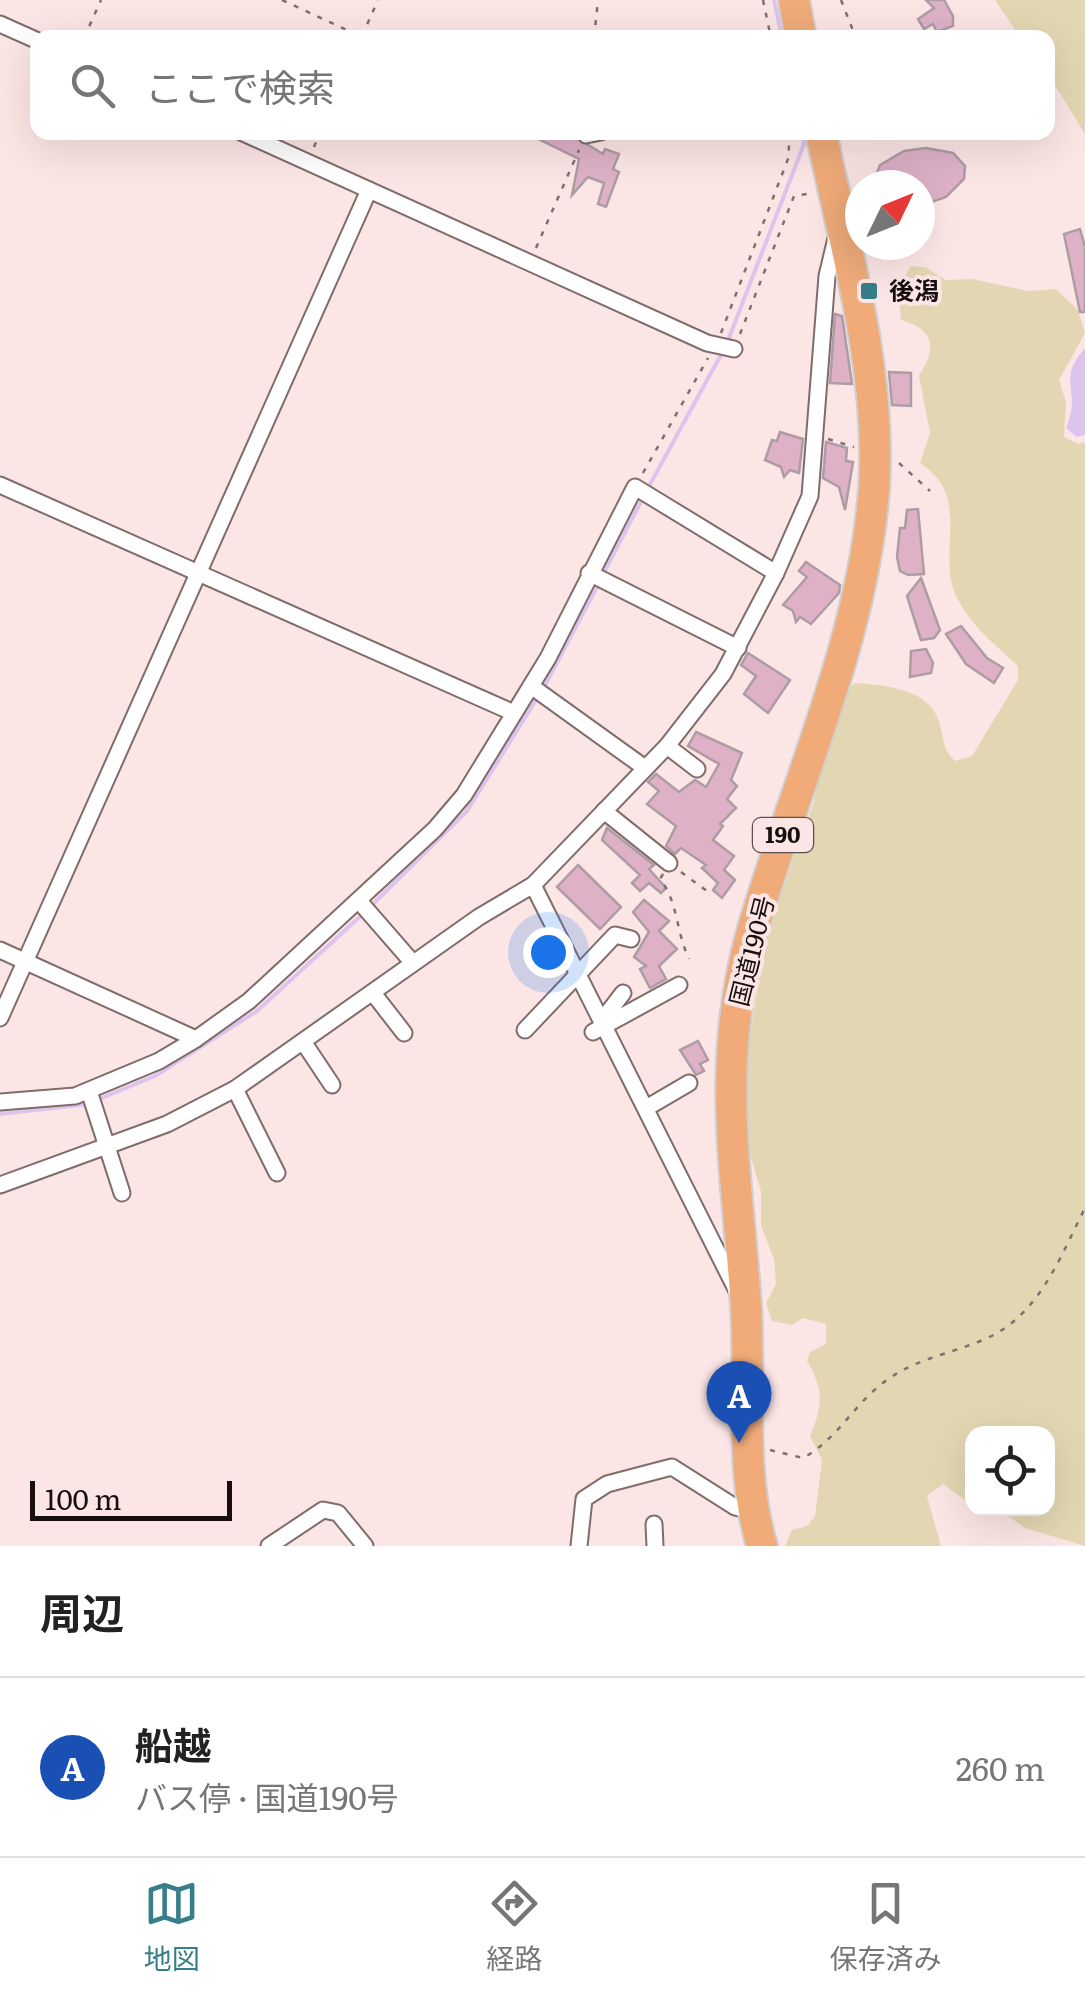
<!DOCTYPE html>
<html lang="ja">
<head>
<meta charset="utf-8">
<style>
  body { margin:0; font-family:Literata,"Noto Sans JP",serif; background:#f6f6f6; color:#222 }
  .controls { position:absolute; right:30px; bottom:30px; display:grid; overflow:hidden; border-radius:20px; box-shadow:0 10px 40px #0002 }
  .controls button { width:90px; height:90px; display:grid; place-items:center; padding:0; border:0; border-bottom:2px solid #e0e0e0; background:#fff; color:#222; font:50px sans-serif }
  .compass { position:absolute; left:845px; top:170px; width:90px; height:90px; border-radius:50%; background:#fff; box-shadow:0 10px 40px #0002; rotate:47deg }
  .scale { position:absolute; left:30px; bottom:25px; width:202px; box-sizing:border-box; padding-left:10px; border:5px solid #160f0e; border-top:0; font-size:28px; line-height:35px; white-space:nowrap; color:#160f0e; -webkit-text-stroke:8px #fce6e5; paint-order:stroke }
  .you { position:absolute; left:548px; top:952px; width:35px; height:35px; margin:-25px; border:8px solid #fff; border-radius:50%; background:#1a73e8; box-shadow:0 0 0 15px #1a73e833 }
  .badge { display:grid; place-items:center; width:65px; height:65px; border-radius:50%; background:#377e89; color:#fff; font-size:32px; font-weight:700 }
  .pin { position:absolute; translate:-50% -82px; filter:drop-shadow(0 2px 5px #0008) }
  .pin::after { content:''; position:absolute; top:52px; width:35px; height:30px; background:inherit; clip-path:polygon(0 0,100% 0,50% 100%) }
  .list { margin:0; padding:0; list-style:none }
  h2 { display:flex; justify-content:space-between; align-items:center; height:130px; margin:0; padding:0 40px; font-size:42px }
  h2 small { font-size:32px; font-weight:400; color:#767676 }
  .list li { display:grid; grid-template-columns:65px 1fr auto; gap:30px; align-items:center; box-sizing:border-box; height:180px; padding:0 40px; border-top:2px solid #e0e0e0 }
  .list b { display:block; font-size:38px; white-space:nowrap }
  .list p { margin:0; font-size:32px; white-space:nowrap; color:#767676 }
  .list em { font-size:32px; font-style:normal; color:#767676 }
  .icon { flex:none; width:55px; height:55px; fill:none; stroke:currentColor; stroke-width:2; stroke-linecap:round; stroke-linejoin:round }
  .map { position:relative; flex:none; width:1085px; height:1546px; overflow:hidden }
  .search { position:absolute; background:#fff; box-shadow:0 10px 40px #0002; left:30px; right:30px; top:30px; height:110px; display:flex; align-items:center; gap:25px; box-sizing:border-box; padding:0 35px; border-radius:20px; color:#767676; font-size:38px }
  .sheet { height:310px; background:#fff }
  nav { display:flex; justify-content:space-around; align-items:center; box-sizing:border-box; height:140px; border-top:2px solid #e0e0e0; background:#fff; font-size:28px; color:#767676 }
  nav a { display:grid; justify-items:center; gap:5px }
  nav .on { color:#377e89 }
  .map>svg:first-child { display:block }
</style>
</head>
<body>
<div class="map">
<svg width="1085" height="1546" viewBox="0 0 1085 1546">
  <rect width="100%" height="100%" fill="#fce6e5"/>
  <!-- green -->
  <g fill="#e3d7b3">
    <polygon points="995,0 1085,0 1085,134 1048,74 1048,38 1020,37"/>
    <path d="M911 266 925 267 946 280 972 279 1028 291 1056 289 1078 310 1085 333 1059 380 1066 402 1064 437 1078 444 1085 442V1546L1025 1528 998 1509 1048 1508V1434H972V1505L943 1484 927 1496 941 1546H785L792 1530 807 1526 815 1516 822 1460 810 1436C823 1405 824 1390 807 1361L810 1352 826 1344V1324L803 1318 792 1325 772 1321 766 1303 776 1284 774 1259 761 1226V1192L743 1130 748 1051 765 939 813 804 841 694 855 683C882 685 927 688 938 719 945 737 940 746 955 761L972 756 1018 680V666C992 642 954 612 950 574 946 530 964 492 920 463L930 433 919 376C937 347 935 330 901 320L898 289Z"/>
  </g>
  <!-- water -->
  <path fill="#ddc4ec" d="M1085 348V435L1077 437 1066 428C1083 389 1055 382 1085 348Z"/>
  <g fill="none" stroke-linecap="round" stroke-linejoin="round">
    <!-- stream -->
    <g stroke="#ddc4ec" stroke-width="4">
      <polyline points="774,0 782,38"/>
      <polyline points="727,343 804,144 802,132"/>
      <polyline points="648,488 723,351"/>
      <polyline points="602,576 644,496"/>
      <polyline points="544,687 598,585"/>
      <polyline points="372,905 467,811 539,695"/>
      <polyline points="97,1100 155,1076 257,1011 365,912"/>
      <polyline points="0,1114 88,1104"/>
    </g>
  </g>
  <!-- building -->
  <g fill="#deb1c7" stroke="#ae9ca4" stroke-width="2.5">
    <polygon points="926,0 944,0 953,16 953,26 937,32 933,24 924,29 918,19 934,8"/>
    <polygon points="524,132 567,132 603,154 605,149 619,154 613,169 619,172 606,207 598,204 604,183 588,177 572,195 579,159"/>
    <polygon points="926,148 953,153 965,166 964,179 946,197 920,206 920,185 872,185 880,165 904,151"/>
    <polygon points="1080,229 1085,247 1085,312 1080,312 1064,234"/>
    <polygon points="835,314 842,316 852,384 830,383"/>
    <polygon points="889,372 911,373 911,406 892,405"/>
    <polygon points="780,432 803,439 799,473 790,470 784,477 781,467 765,460 772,440 777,441"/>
    <polygon points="826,442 847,448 846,461 853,462 845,510 839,487 823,478"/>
    <polygon points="918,509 924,574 908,575 900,571 897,557 900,528 905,528 907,510"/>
    <polygon points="806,562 840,585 839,593 811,624 800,617 796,622 793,611 783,605 807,577 799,571"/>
    <polygon points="921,578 940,630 934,638 921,640 907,596"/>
    <polygon points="961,626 987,658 1003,668 994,683 966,664 946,634"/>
    <polygon points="926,649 933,663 931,673 910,677 911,651"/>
    <polygon points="748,653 790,680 768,713 744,694 756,676 741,665"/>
    <polygon points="696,732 742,753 731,780 737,786 727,799 736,808 720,824 723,826 713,840 734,856 724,870 735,880 722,898 713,890 718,883 702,868 706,865 681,848 675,854 666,846 676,826 647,804 659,791 648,782 656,774 679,792 695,780 706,787 719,764 688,746"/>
    <polygon points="607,828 654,865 649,869 666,888 661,893 649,883 640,891 632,883 640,875 602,840"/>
    <polygon points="578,865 621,907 600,929 557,887"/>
    <polygon points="644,900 669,921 659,931 677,949 659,966 666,979 650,988 640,969 646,966 634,957 649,932 633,912"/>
    <polygon points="698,1041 708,1060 700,1064 704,1071 696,1075 680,1050"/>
  </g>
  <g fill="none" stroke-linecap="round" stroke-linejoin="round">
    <!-- street casing -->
    <g stroke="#7f6c6b" stroke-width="19">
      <g id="street">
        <polyline points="0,24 38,41"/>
        <polyline points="241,132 707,343 734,349"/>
        <polyline points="586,135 601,132"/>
        <polyline points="0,485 514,713"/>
        <polyline points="589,573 738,648"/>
        <polyline points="531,686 645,768"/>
        <polyline points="667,746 697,769"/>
        <polyline points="604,811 669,863"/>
        <polyline points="533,885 738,1293"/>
        <polyline points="359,901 413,963"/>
        <polyline points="0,950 196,1039"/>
        <polyline points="373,993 404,1033"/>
        <polyline points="0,1018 369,190"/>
        <polyline points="603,1019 623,993"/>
        <polyline points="525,1030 615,935 631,939"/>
        <polyline points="593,1032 679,985"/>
        <polyline points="304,1043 332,1085"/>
        <polyline points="235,1089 277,1173"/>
        <polyline points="89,1091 122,1193"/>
        <polyline points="0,1102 75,1096 159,1061 196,1039 249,1001 435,829 464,795 548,658 635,487 776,573"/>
        <polyline points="648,1107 689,1083"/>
        <polyline points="0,1185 167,1124 235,1089 479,917 533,885 667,746 723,674 776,573 810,496 827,276 837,234"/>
        <polyline points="654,1524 655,1546"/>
        <polyline points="269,1546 323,1510 338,1513 365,1546"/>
        <polyline points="579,1546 584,1499 607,1484 664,1469 672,1467 735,1507 752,1511"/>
      </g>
    </g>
    <!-- highway casing -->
    <g stroke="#d0cfcf" stroke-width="34">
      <g id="highway">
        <polyline points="794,0 801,38"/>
        <path d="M762 1546C739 1469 751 1386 746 1306 737 1174 715 1065 752 932 794 787 863 641 874 489 882 369 845 249 821 132"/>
      </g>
    </g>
    <!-- path -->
    <g stroke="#7e706f" stroke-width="2.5" stroke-dasharray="5 8" stroke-linecap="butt">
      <polyline points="282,0 364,38"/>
      <polyline points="763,0 771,38"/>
      <polyline points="841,0 856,38"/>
      <polyline points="362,36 378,0"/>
      <polyline points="84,38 101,0"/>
      <polyline points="594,38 598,0"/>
      <polyline points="314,147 320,132"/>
      <polyline points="536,248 579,150"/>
      <polyline points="721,333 788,159 790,132"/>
      <polyline points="740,334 794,196 812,193"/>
      <polyline points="828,439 854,447"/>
      <polyline points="899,463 930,491"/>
      <polyline points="643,473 708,358"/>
      <polyline points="681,872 711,894"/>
      <path d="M663 874 660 879C678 901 676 932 689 959"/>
      <path d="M770 1450 803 1458C838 1439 855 1402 887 1380 917 1358 951 1354 985 1339 1039 1316 1060 1257 1085 1208"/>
    </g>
    <!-- street -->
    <use href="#street" stroke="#fff" stroke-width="15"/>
    <!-- highway -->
    <use href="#highway" stroke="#f0ab79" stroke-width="30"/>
  </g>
  <!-- markers -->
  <rect fill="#377e89" stroke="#fce6e5" stroke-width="4" x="859" y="281" width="20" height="20" rx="5"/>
  <g text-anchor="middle" stroke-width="8" stroke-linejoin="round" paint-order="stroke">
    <!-- shield labels -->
    <rect fill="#fce6e5" stroke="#5b504e" stroke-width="2.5" x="753" y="818" width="60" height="34" rx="8"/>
    <g font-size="22" font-weight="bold" fill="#160f0e">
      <text x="783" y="843">190</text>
    </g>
    <!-- poi labels -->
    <g font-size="25" font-weight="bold" fill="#160f0e" stroke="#fce6e5" text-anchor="start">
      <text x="889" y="300">後潟</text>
    </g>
    <!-- street labels -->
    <g font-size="25" fill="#160f0e" stroke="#fce6e5">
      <text transform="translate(752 951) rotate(-76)" y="9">国道190号</text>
    </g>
  </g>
</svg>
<div class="controls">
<button><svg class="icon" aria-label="locate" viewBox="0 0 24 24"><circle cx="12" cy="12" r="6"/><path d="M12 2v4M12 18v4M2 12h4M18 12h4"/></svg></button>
</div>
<svg class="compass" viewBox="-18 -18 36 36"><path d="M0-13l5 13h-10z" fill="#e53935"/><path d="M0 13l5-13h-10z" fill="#767676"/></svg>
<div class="scale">100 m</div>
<div class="you"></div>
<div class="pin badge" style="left:739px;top:1443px;background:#1a4fb4">A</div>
<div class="search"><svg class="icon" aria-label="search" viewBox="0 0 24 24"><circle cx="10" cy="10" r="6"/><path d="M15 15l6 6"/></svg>ここで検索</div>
</div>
<section class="sheet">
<h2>周辺<small></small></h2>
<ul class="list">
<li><span class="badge" style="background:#1a4fb4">A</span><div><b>船越</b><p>バス停 · 国道190号</p></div><em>260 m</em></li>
</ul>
</section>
<nav>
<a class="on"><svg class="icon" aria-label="map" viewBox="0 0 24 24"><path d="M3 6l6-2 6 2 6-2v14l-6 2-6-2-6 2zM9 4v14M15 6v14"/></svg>地図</a>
<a><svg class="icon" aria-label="directions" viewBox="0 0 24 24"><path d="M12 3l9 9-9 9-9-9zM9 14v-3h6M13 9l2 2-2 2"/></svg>経路</a>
<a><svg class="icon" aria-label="saved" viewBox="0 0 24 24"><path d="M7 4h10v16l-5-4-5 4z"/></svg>保存済み</a>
</nav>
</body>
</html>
